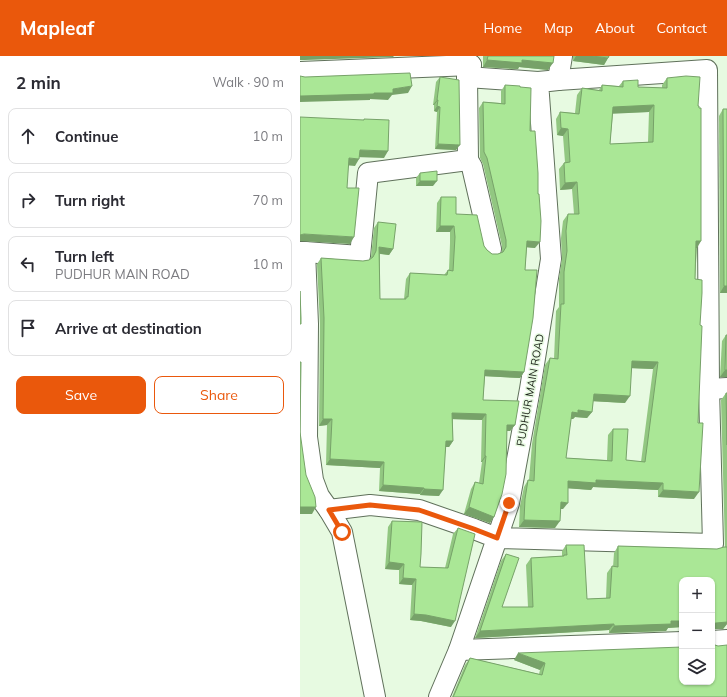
<!DOCTYPE html>
<html lang="en">
<head>
<meta charset="utf-8">
<style>
  body { margin:0; font-family:Mulish,sans-serif; background:#f7f7f7; color:#2b2b33 }
  .controls { position:absolute; right:12px; bottom:12px; display:grid; overflow:hidden; border-radius:8px; box-shadow:0 1px 3px #0004 }
  .controls button { width:36px; height:36px; display:grid; place-items:center; padding:0; border:0; border-bottom:1px solid #e1e1e2; background:#fff; color:#2b2b33; font:20px sans-serif }
  .stop { position:absolute; width:12px; height:12px; margin:-9px; border:3px solid #ea580c; border-radius:50%; background:#fff }
  .stop.end { background:#ea580c; border-color:#fff; box-shadow:0 1px 4px #0008 }
  .list { margin:0; padding:0; list-style:none }
  h2 { display:flex; justify-content:space-between; align-items:center; height:52px; margin:0; padding:0 16px; font-size:17px }
  h2 small { font-size:13px; font-weight:400; color:#7c7c81 }
  .list li { display:grid; grid-template-columns:26px 1fr auto; gap:12px; align-items:center; box-sizing:border-box; height:56px; margin:0 8px 8px; padding:0 8px; border:1px solid #e1e1e2; border-radius:8px }
  .list b { display:block; font-size:15px; white-space:nowrap }
  .list p { margin:0; font-size:13px; white-space:nowrap; color:#7c7c81 }
  .list em { font-size:13px; font-style:normal; color:#7c7c81 }
  .actions { display:flex; gap:8px; padding:12px 16px }
  .actions a { flex:1; padding:9px 0; border:1px solid #ea580c; border-radius:8px; text-align:center; font-size:14px; color:#ea580c }
  .actions .main { background:#ea580c; color:#fff }
  .icon { flex:none; width:22px; height:22px; fill:none; stroke:currentColor; stroke-width:2; stroke-linecap:round; stroke-linejoin:round }
  .map { position:relative; flex:none; width:427px; height:641px; overflow:hidden }
  header { display:flex; align-items:center; gap:24px; box-sizing:border-box; height:56px; padding:0 20px; background:#ea580c; color:#fff }
  header strong { font-size:19px }
  nav { display:flex; gap:22px; margin-inline-start:auto; font-size:14px }
  main { display:flex }
  aside { flex:1; background:#fff }
  .map>svg:first-child { display:block }
</style>
</head>
<body>
<header>
<strong>Mapleaf</strong>
<nav><a>Home</a><a>Map</a><a>About</a><a>Contact</a></nav>
</header>
<main>
<aside>
<h2>2 min<small>Walk · 90 m</small></h2>
<ul class="list">
<li><svg class="icon" aria-label="ahead" viewBox="0 0 24 24"><path d="M12 20V5M6 11l6-6 6 6"/></svg><div><b>Continue</b></div><em>10 m</em></li>
<li><svg class="icon" aria-label="right" viewBox="0 0 24 24"><path d="M7 20v-9h11M14 6l5 5-5 5"/></svg><div><b>Turn right</b></div><em>70 m</em></li>
<li><svg class="icon" aria-label="left" viewBox="0 0 24 24"><path d="M17 20v-9H6M10 6l-5 5 5 5"/></svg><div><b>Turn left</b><p>PUDHUR MAIN ROAD</p></div><em>10 m</em></li>
<li><svg class="icon" aria-label="arrive" viewBox="0 0 24 24"><path d="M6 21V4h12l-3 4 3 4H6"/></svg><div><b>Arrive at destination</b></div></li>
</ul>
<div class="actions"><a class="main">Save</a><a>Share</a></div>
</aside>
<div class="map">
<svg width="427" height="641" viewBox="0 0 427 641">
  <rect width="100%" height="100%" fill="#e7fae1"/>
  <g fill="none" stroke-linecap="round" stroke-linejoin="round">
    <!-- street casing -->
    <g stroke="#60715b" stroke-width="22">
      <g id="street">
        <polyline points="171,9 167,21 238,26"/>
        <polyline points="0,16 171,9"/>
        <polyline points="167,21 168,104 172,111 191,193"/>
        <polyline points="258,24 262,0"/>
        <polyline points="0,196 5,196 8,268 7,381 13,424 19,440 29,454 42,476 75,641"/>
        <polyline points="5,196 60,200 68,117 168,104"/>
        <polyline points="409,333 427,332"/>
        <polyline points="29,454 70,449 119,454 174,473 197,482 413,488 409,333 407,14 258,24 249,25 238,26 251,203 230,333 209,447 159,594 139,641"/>
        <polyline points="412,585 427,584"/>
        <polyline points="159,594 382,586"/>
      </g>
    </g>
    <!-- street -->
    <use href="#street" stroke="#fff" stroke-width="20"/>
  </g>
  <!-- wall -->
  <g fill="#92c781" fill-rule="evenodd">
    <polygon points="183,0 254,0 248,14 219,11 218,13 183,11"/>
    <polygon points="273,0 309,0 308,2 304,9 273,5"/>
    <polygon points="140,21 156,94 135,93 137,56 134,55 134,49 133,49 136,26"/>
    <path d="M367 22 398 50 397 192 395 223 400 269 394 443 358 441V434L293 431 291 434 268 432 263 453H260L255 472 219 471 220 450 224 431 228 424H229L232 388 245 309 250 302 254 303 256 255 259 251V223L262 202 261 182 263 165 268 158H274L272 133 260 134 259 113 264 107 265 106 263 80 257 79 256 63 260 56 275 57 277 39 282 32 299 34 302 29 319 30 323 25 338 31 362 32V29ZM349 56 348 86 310 88 313 57ZM332 312 353 313 341 406 326 404 313 373 308 379 307 404 266 402 271 363H273L275 361 287 362 292 356 293 345 325 347Z"/>
    <polygon points="205,29 220,31 230,75 235,192 227,191 225,214 224,316 220,322 185,320 183,344 215,369 210,375 207,375 190,467 164,458 171,433 175,426 179,427 182,406 181,406 182,364 153,363 153,385 149,391 146,391 139,440 120,439 120,438 79,435 80,412 26,409 27,369 19,370 20,268 17,208 21,202 63,205 69,204 71,201 74,172 78,166 93,193 89,199 80,198 80,243 104,243 106,223 110,217 144,219 148,214 149,214 150,187 150,176 136,176 137,147 141,141 184,190 187,194 192,198 198,198 202,196 202,190 183,108 180,102 179,52 183,46 201,47 201,35"/>
    <polygon points="423,53 427,53 427,237 420,237 419,60"/>
    <polygon points="120,117 133,130 116,130 116,122"/>
    <polygon points="426,279 427,321 420,321 422,285"/>
    <polygon points="426,337 427,337 427,568 423,573 412,573 412,524 382,524 382,571 368,572 366,575 309,577 309,574 175,582 201,505 206,498 202,551 228,551 226,509 231,502 262,500 262,495 266,489 287,543 306,542 307,517 312,510 313,511 314,497 318,490 417,493 425,491 421,344"/>
    <polygon points="92,465 120,511 145,512 153,478 158,472 151,571 121,565 110,564 112,529 99,528 99,514 85,513 86,500 88,471"/>
    <polygon points="418,590 427,641 152,641 165,609 170,602 239,618 240,614 214,604"/>
  </g>
  <!-- shaded-wall -->
  <g fill="#77a269">
    <polygon points="0,0 94,0 93,1 5,4 0,4"/>
    <polygon points="276,0 292,0 308,2 304,9 273,5"/>
    <polygon points="187,4 222,4 253,7 248,14 219,11 218,13 183,11"/>
    <polygon points="112,30 108,37 92,39 88,44 70,43 70,44 0,46 0,40 93,33"/>
    <polygon points="137,44 138,44 134,49 133,49"/>
    <polygon points="354,49 349,56 308,58 313,51"/>
    <polygon points="137,50 140,51 137,56 134,55"/>
    <polygon points="261,72 268,73 263,80 257,79"/>
    <polygon points="138,88 160,89 156,94 135,93"/>
    <polygon points="60,94 88,95 84,102 55,101"/>
    <polygon points="49,102 59,103 55,110 44,109"/>
    <polygon points="120,125 137,125 133,130 116,130"/>
    <polygon points="277,126 272,133 260,134 265,127"/>
    <polygon points="140,170 154,170 150,176 136,176"/>
    <polygon points="4,178 54,181 50,188 0,185 0,179"/>
    <polygon points="227,185 240,186 235,192 223,191"/>
    <polygon points="396,185 401,185 397,192 392,192"/>
    <polygon points="79,191 93,193 89,199 75,197"/>
    <polygon points="424,230 427,230 427,237 420,237"/>
    <polygon points="332,305 358,306 353,313 327,312"/>
    <polygon points="185,314 224,316 220,322 181,320"/>
    <polygon points="425,314 427,314 427,321 420,321"/>
    <polygon points="294,338 330,340 325,347 289,345"/>
    <polygon points="278,354 292,356 287,362 275,361 273,363 267,363 272,356"/>
    <polygon points="152,357 186,358 182,364 148,363"/>
    <polygon points="23,363 32,363 27,369 19,370"/>
    <polygon points="207,369 215,369 210,375 203,375"/>
    <polygon points="146,385 153,385 149,391 142,391"/>
    <polygon points="185,400 186,400 182,406 181,406"/>
    <polygon points="30,403 84,406 80,412 26,409"/>
    <polygon points="296,424 363,427 358,434 293,431 291,434 263,432 268,425"/>
    <polygon points="83,429 124,432 120,438 79,435"/>
    <polygon points="124,433 143,434 139,440 120,439"/>
    <polygon points="363,434 399,436 394,443 358,441"/>
    <polygon points="261,446 268,447 263,453 256,453"/>
    <polygon points="0,451 16,451 12,458 0,458"/>
    <polygon points="169,451 194,461 190,467 164,458"/>
    <polygon points="224,464 260,465 255,472 219,471"/>
    <polygon points="89,506 104,508 99,514 85,513"/>
    <polygon points="103,522 116,523 112,529 99,528"/>
    <polygon points="114,558 126,559 155,565 151,571 121,565 110,564"/>
    <polygon points="427,562 427,568 423,573 412,573 412,568"/>
    <polygon points="371,565 382,565 382,571 368,572 366,575 309,577 314,570"/>
    <polygon points="314,568 309,574 175,582 180,575"/>
    <polygon points="218,597 245,607 240,614 214,604"/>
  </g>
  <!-- building -->
  <g fill="#aae796" stroke="#77a269" fill-rule="evenodd">
    <polygon points="188,0 254,0 253,7 222,4 222,7 187,4"/>
    <polygon points="292,0 309,0 308,2"/>
    <polygon points="110,17 112,30 93,33 93,37 74,37 74,38 0,40 0,20 5,21"/>
    <path d="M386 20 400 21 398 50H399V52H401V185H396L395 223 402 224V237L400 269 402 270 398 367H403L399 436 363 434V427L296 424V427L268 425V447L261 446 260 465 224 464 225 443 228 424 234 425 236 381 250 302 258 303 261 248H264V216L267 195 266 175 268 158H279L277 126 265 127 264 107 270 106 268 73 261 72 260 56 279 58 282 32 302 35V29L323 31V25L338 24V31L367 32V22ZM354 49 353 86 310 88 313 51ZM332 305 358 306 345 406 326 404 328 373H313L312 405 266 402 272 356 278 357V354L292 356 294 338 330 340Z"/>
    <polygon points="140,21 159,24 160,89 138,88 140,51 137,50 138,44 137,44"/>
    <polygon points="205,29 220,30 220,31 231,32 230,75 235,75 238,117 238,138 239,138 241,165 240,186 227,185 225,214 237,214 233,262 224,316 185,314 183,344 219,345 215,369 207,369 206,418 202,438 194,461 169,451 175,426 183,428 186,400 185,400 186,358 152,357 153,385 146,385 143,434 124,433 124,432 83,429 84,406 30,403 32,363 23,363 24,262 21,202 63,205 69,204 73,201 76,195 78,166 96,168 93,193 79,191 80,243 106,243 106,241 108,241 110,217 147,219 148,214 153,215 155,181 154,170 140,170 141,141 156,141 156,158 177,159 184,190 187,194 192,198 198,198 203,196 206,191 206,184 187,102 184,96 183,46 205,48"/>
    <polygon points="423,53 427,53 427,230 424,230"/>
    <polygon points="0,61 64,64 64,63 89,64 88,95 60,94 59,103 49,102 47,132 59,132 54,181 4,178 0,179"/>
    <polygon points="137,115 137,125 120,125 120,117"/>
    <polygon points="0,235 1,262 1,268 0,268"/>
    <polygon points="426,279 427,279 427,314 425,314"/>
    <polygon points="0,306 1,306 0,376 6,419 15,441 16,451 0,451"/>
    <polygon points="426,337 427,337 427,389"/>
    <polygon points="92,465 122,466 121,498 120,511 148,512 158,472 175,478 155,565 126,559 114,558 116,523 103,522 104,508 89,506 90,494"/>
    <polygon points="266,489 284,489 287,543 310,542 312,510 318,511 318,490 417,493 424,491 427,491 427,566 416,567 412,568 412,524 382,524 382,565 371,565 371,568 314,570 314,568 180,575 206,498 219,502 202,551 233,551 231,502 264,500 264,499 267,499"/>
    <polygon points="412,588 418,590 427,589 427,641 153,641 154,639 170,602 242,619 245,607 218,597 382,591 382,626 412,626"/>
  </g>
  <g fill="none" stroke-linecap="round" stroke-linejoin="round">
    <!-- route -->
    <polyline stroke="#ea580c" stroke-width="5" points="42,476 29,454 70,449 119,454 174,473 197,482 209,447"/>
  </g>
  <g text-anchor="middle" stroke-width="3" stroke-linejoin="round" paint-order="stroke">
    <!-- street labels -->
    <g font-size="11" fill="#1a2017" stroke="#e7fae1">
      <text transform="translate(230 334) rotate(-80)" y="4">PUDHUR MAIN ROAD</text>
    </g>
  </g>
</svg>
<div class="controls">
<button>+</button>
<button>−</button>
<button><svg class="icon" aria-label="layers" viewBox="0 0 24 24"><path d="M12 4l9 5-9 5-9-5zM3 14l9 5 9-5"/></svg></button>
</div>
<div class="stop" style="left:42px;top:476px"></div>
<div class="stop end" style="left:209px;top:447px"></div>
</div>
</main>
</body>
</html>
